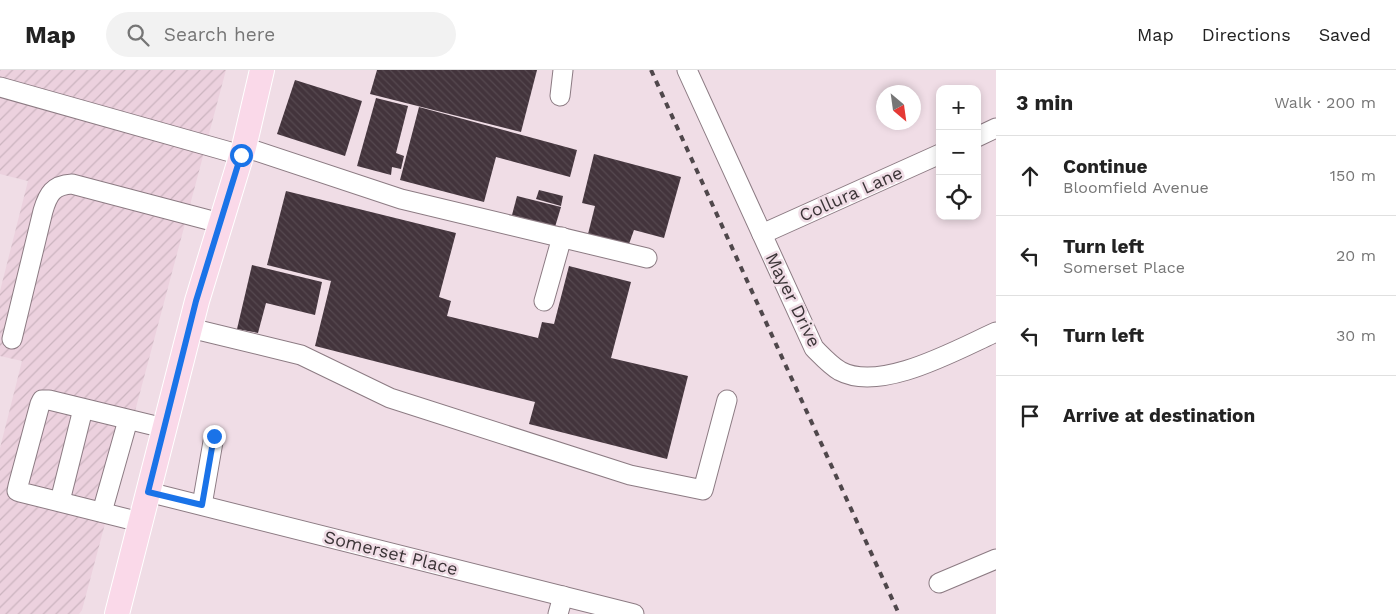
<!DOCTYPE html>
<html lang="en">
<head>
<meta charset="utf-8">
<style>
  body { margin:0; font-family:"Work Sans",sans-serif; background:#f2f2f2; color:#222 }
  .controls { position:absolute; right:15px; top:15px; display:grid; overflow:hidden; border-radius:10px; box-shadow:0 2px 8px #0003 }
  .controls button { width:45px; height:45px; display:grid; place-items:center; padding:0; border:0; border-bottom:1px solid #e0e0e0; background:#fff; color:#222; font:25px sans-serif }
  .compass { position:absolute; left:876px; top:15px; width:45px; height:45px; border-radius:50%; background:#fff; box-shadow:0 2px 8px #0003; rotate:151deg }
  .stop { position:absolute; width:15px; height:15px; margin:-11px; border:4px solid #1a73e8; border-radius:50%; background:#fff }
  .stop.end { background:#1a73e8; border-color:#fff; box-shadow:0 1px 5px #0008 }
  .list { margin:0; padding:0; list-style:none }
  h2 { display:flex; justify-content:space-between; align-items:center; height:65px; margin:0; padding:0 20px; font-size:21px }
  h2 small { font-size:16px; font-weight:400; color:#767676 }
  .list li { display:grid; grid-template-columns:32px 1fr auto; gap:15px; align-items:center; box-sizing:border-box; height:80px; padding:0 20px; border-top:1px solid #e0e0e0 }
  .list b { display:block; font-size:19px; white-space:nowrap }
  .list p { margin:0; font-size:16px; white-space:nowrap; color:#767676 }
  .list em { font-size:16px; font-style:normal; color:#767676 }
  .icon { flex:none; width:28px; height:28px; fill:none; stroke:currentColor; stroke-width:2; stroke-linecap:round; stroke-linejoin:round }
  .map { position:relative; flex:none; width:996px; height:544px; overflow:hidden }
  header { display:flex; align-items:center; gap:30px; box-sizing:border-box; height:70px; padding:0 25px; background:#fff; border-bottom:1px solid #e0e0e0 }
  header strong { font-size:24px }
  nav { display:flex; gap:28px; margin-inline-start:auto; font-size:18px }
  .search { width:350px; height:45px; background:#f2f2f2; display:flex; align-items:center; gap:12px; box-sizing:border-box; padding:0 18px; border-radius:28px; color:#767676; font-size:19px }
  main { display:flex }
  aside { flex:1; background:#fff }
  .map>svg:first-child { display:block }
</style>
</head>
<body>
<header>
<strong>Map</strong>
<div class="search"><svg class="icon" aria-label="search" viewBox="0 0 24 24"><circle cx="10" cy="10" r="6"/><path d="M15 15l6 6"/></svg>Search here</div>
<nav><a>Map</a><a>Directions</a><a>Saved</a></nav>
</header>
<main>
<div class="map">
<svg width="996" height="544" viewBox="0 0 996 544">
  <defs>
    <pattern id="industrial-furrows" width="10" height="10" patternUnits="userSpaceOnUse" patternTransform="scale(1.25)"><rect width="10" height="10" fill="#ecd1de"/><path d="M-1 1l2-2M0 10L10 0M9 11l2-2" fill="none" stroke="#cbb4bf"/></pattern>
    <pattern id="building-back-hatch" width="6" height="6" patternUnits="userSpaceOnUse" patternTransform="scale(1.25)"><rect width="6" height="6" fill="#43343c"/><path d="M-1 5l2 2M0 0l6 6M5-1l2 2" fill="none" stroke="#564950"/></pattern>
  </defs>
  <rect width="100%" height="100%" fill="#f0dde6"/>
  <!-- industrial -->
  <polygon fill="url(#industrial-furrows)" points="0,0 226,0 82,540 79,544 0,544 0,378 22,291 0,286 0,221 28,111 0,104"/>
  <!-- building -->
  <g fill="url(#building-back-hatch)">
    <polygon points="377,0 537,0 521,62 370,24"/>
    <polygon points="295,10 362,31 345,86 277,64"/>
    <polygon points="376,28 408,36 396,83 404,86 401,99 392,97 391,105 357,96"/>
    <polygon points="419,37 577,80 570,107 496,87 484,132 400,110"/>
    <polygon points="594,84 681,107 664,168 634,160 629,174 588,164 595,136 582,133"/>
    <polygon points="539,120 563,126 561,136 536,129"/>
    <polygon points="286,121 456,163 439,227 451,231 447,246 538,268 542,252 554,254 569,196 631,212 611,288 688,306 667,389 529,354 535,332 315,276 331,211 267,195"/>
    <polygon points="517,126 561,137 555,157 512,145"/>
    <polygon points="252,195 322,212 315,245 266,233 258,263 237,259"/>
  </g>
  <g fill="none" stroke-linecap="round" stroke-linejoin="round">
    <!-- minor casing -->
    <g stroke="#8c7b83" stroke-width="21">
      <g id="minor">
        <path d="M687 0 814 278C822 286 830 295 840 301 881 323 958 279 996 262"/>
        <polyline points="0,17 241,85"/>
        <polyline points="560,26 563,0"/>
        <polyline points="977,67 996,58"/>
        <polyline points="244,77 401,129 647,188"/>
        <polyline points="762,164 940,84"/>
        <polyline points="544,231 562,167"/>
        <polyline points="190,258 301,285 390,328 630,405 703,420 727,330"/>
        <path d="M12 269 43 141C48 124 53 115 72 114L220 153"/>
        <polyline points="148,422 634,544"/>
        <polyline points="60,431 83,339"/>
        <polyline points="202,435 214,366"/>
        <polyline points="102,442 128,350"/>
        <polyline points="140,452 20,422 17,421 18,416 40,334 42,330 49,330 164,358"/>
        <polyline points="939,513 996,489"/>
        <polyline points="558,544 563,526"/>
      </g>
    </g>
    <!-- major casing -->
    <g stroke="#fff" stroke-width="26">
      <polyline id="major" points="117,544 197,231 244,77 262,0"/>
    </g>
    <!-- minor -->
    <use href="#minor" stroke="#fff" stroke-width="19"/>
    <!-- major -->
    <use href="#major" stroke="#fad9e9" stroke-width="24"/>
    <!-- rail -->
    <polyline stroke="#4f474b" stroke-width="4" stroke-dasharray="6 6" stroke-linecap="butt" points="651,0 899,544"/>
  </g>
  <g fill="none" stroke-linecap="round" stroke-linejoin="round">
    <!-- route -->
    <polyline stroke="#1a73e8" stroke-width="6" points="214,366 202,435 148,422 196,231 241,85"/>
  </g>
  <g text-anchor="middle" stroke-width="5" stroke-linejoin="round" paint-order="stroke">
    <!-- street labels -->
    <g font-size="18" fill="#3b3437" stroke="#f0dde6">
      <text transform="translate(851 124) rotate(-24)" y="6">Collura Lane</text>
      <text transform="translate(793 230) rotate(64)" y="6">Mayer Drive</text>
      <text transform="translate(391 483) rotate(14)" y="6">Somerset Place</text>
    </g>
  </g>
</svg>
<div class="controls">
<button>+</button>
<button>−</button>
<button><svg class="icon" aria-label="locate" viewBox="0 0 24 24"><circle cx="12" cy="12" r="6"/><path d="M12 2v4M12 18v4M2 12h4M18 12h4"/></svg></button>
</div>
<svg class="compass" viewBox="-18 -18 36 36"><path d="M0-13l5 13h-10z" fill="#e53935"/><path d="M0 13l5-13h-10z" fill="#767676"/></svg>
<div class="stop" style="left:241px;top:85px"></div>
<div class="stop end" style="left:214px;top:366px"></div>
</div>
<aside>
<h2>3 min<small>Walk · 200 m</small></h2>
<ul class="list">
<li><svg class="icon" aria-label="ahead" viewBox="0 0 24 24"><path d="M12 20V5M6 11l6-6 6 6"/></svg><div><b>Continue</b><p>Bloomfield Avenue</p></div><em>150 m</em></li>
<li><svg class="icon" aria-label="left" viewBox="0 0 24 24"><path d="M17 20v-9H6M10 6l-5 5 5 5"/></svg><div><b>Turn left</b><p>Somerset Place</p></div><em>20 m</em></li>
<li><svg class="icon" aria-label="left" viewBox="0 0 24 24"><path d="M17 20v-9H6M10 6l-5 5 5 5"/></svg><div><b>Turn left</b></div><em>30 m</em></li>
<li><svg class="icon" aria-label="arrive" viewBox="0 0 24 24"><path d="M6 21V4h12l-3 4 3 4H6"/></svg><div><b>Arrive at destination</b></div></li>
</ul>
</aside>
</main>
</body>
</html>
